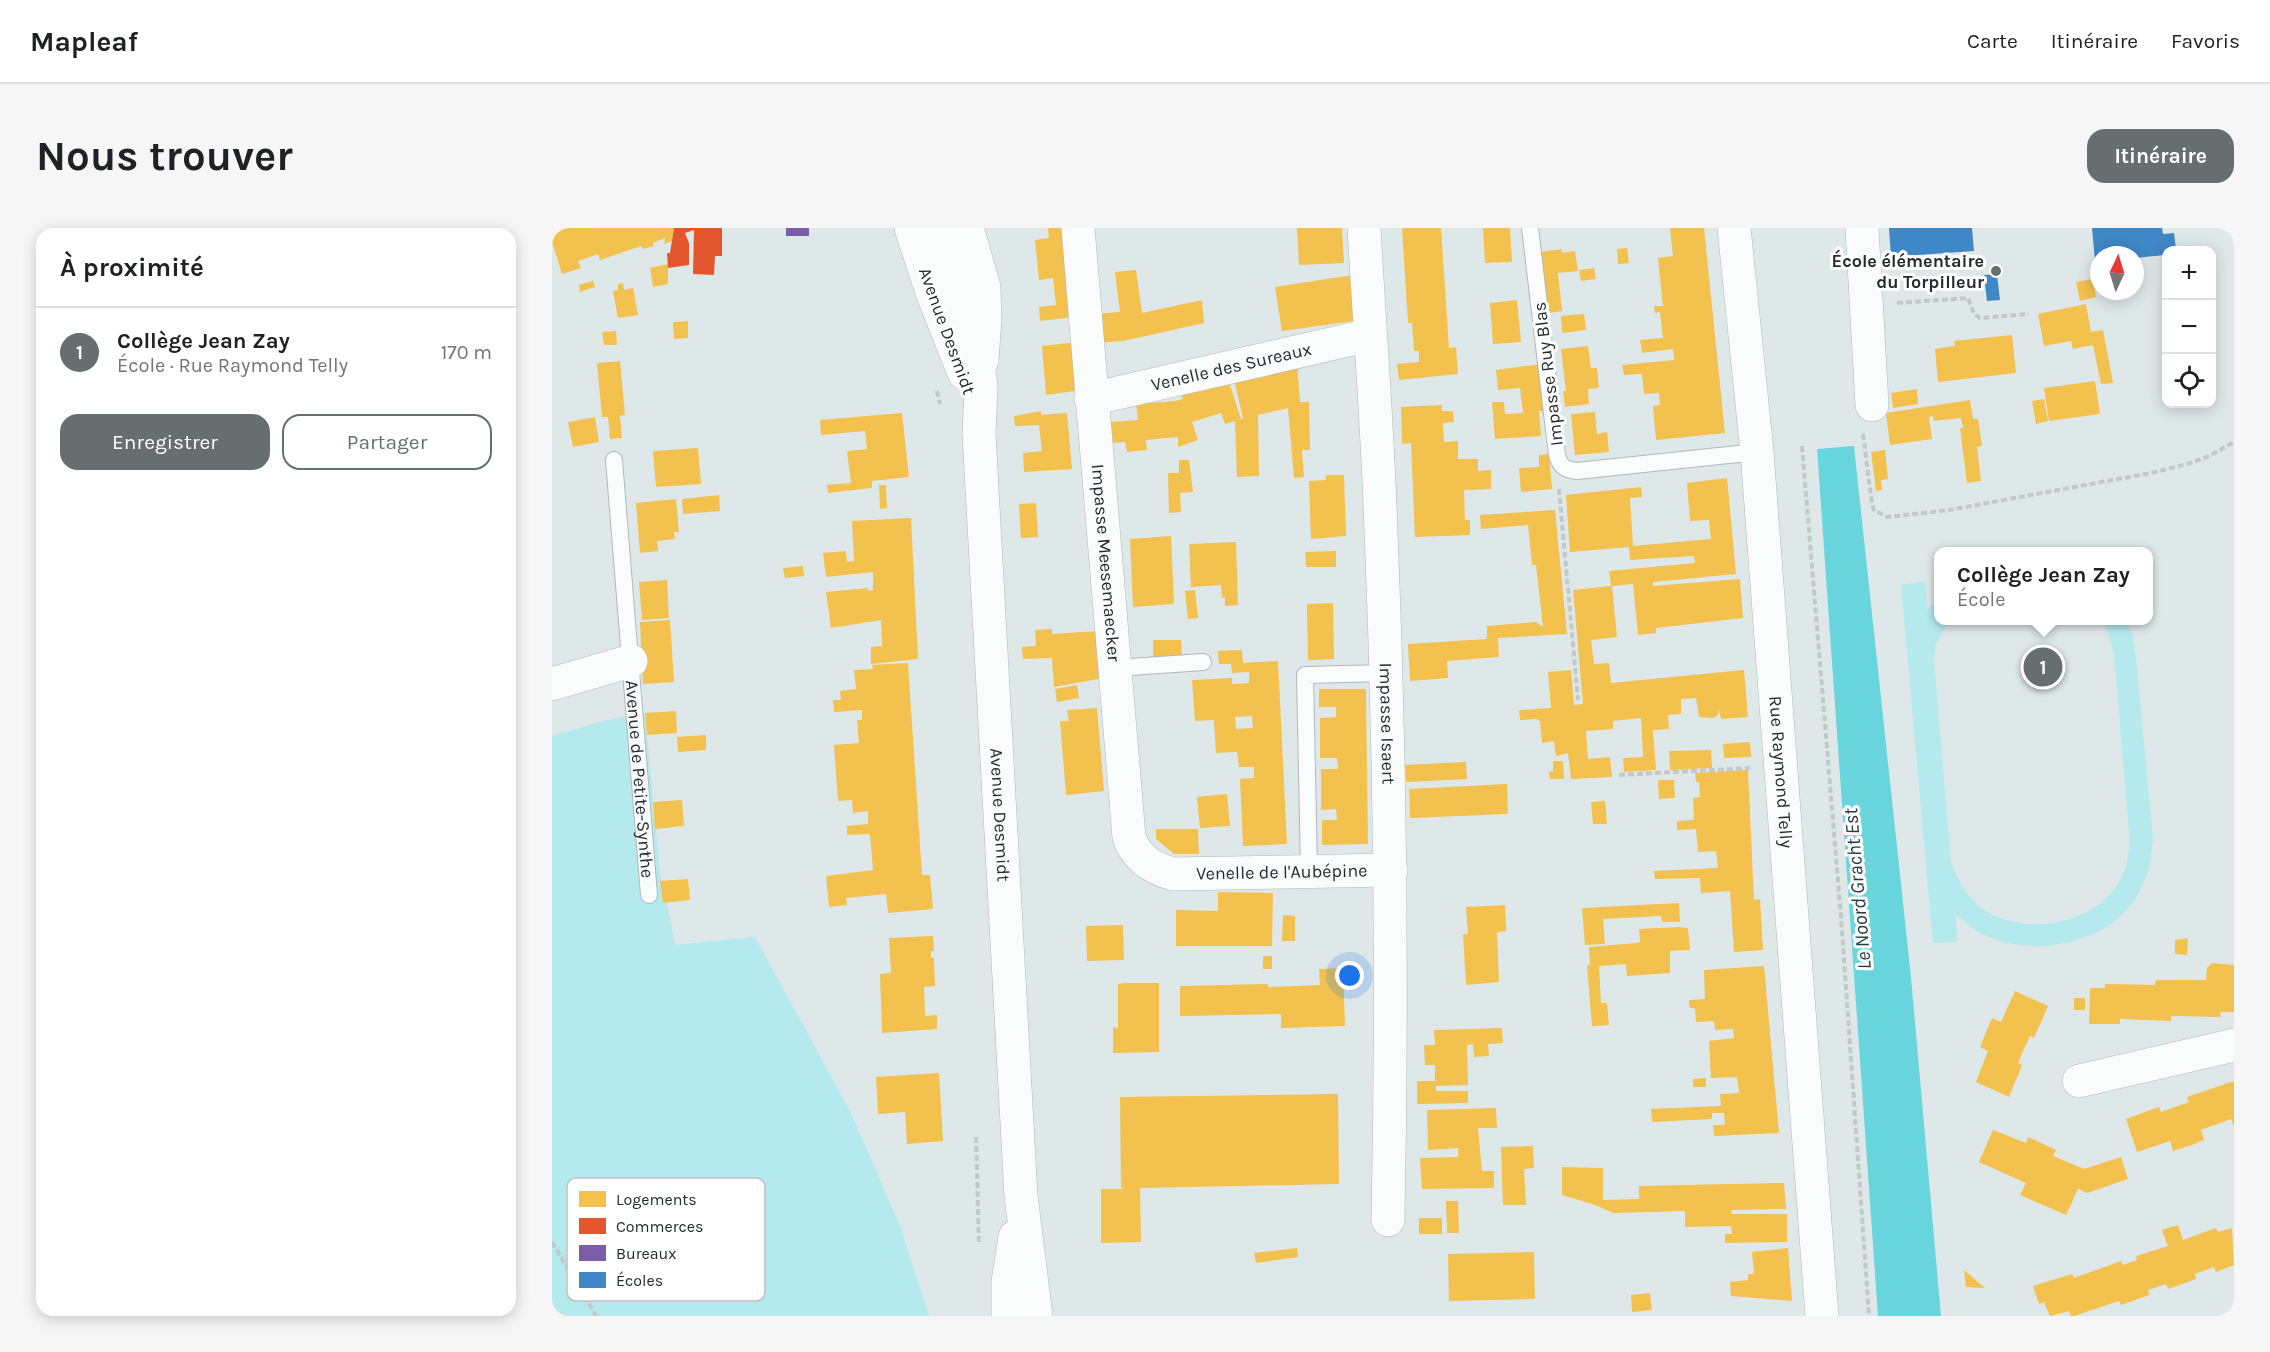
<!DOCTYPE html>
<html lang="fr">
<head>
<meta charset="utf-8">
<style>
  body { margin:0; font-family:Karla,sans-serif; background:#f6f6f6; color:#202124 }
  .controls { position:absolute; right:18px; top:18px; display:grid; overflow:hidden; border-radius:12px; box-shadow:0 3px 15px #0003 }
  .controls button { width:54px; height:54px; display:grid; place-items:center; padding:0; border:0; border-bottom:2px solid #e0e0e0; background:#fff; color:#202124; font:30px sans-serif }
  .compass { position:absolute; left:1538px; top:18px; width:54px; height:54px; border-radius:50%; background:#fff; box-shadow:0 3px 15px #0003; rotate:4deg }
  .you { position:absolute; left:798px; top:748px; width:21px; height:21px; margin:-15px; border:4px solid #fff; border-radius:50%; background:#1a73e8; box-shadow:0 0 0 9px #1a73e833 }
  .badge { display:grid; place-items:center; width:39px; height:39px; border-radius:50%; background:#676e6f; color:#fff; font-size:20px; font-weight:700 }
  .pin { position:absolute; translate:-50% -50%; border:3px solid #fff; box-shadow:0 2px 6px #0006 }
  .popup { position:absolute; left:1382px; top:319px; width:219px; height:78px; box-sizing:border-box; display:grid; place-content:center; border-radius:12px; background:#fff; filter:drop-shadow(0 2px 4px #0005); font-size:20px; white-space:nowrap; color:#757577 }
  .popup b { font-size:22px; color:#202124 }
  .popup::after { content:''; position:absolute; left:50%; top:100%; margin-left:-12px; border:12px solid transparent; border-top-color:#fff }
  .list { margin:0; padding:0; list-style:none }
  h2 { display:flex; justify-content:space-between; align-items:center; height:78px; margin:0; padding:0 24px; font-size:26px }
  h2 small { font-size:20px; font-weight:400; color:#757577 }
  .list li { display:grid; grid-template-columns:39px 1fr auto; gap:18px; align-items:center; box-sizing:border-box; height:90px; padding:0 24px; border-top:2px solid #e0e0e0 }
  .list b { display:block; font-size:22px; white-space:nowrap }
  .list p { margin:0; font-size:20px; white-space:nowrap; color:#757577 }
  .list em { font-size:20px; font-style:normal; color:#757577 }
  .actions { display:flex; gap:12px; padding:18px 24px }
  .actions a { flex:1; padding:14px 0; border:2px solid #676e6f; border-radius:18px; text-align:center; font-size:21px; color:#676e6f }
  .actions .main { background:#676e6f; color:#fff }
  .icon { flex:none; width:33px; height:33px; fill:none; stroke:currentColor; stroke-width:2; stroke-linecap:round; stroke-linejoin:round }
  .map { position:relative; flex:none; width:1682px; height:1088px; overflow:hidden; border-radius:18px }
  header { display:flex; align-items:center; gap:36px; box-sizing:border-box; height:84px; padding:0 30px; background:#fff; border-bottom:2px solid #e0e0e0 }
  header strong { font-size:28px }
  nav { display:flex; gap:33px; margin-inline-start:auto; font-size:21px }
  .intro { display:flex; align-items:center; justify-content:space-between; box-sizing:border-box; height:144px; padding:0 36px }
  h1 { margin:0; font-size:42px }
  .button { padding:15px 27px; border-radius:18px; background:#676e6f; color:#fff; font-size:21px; font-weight:700 }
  main { display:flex; gap:36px; padding:0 36px }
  aside { flex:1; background:#fff; border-radius:18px; box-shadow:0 3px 15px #0003 }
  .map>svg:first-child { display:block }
</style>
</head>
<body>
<header>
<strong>Mapleaf</strong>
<nav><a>Carte</a><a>Itinéraire</a><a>Favoris</a></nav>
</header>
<div class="intro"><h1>Nous trouver</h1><a class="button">Itinéraire</a></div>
<main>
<aside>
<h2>À proximité<small></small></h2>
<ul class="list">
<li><span class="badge">1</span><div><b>Collège Jean Zay</b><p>École · Rue Raymond Telly</p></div><em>170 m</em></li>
</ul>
<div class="actions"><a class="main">Enregistrer</a><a>Partager</a></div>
</aside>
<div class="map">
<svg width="1682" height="1088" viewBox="0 0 1682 1088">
  <rect width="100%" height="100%" fill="#dfe8e9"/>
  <!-- green -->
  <g fill="#b4eaee">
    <path d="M1373 353 1375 382 1386 371V392L1397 393 1384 415 1382 431 1399 634C1406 652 1414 668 1429 680 1469 709 1539 698 1566 656 1574 643 1576 631 1578 616L1562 426 1555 402 1550 393H1574L1580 406 1584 430 1601 611C1599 629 1597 645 1589 661 1564 713 1490 730 1439 710 1426 705 1415 696 1404 687L1405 714 1381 715 1349 357Z"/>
    <polygon points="93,485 111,674 115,674 123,717 203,709 298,883 348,998 377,1088 0,1088 0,508 51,493"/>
  </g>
  <!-- water -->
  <polygon fill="#69d6de" points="1302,218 1359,749 1389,1088 1326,1088 1265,221"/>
  <!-- homes -->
  <g fill="#f2c14e" fill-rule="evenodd">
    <polygon points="0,0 122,0 120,13 112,16 113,10 101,15 102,18 91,21 89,18 48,32 46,26 26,33 29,40 10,46 0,14"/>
    <polygon points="496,0 517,0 522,89 488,93 487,79 504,77 501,50 487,52 483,12 497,10"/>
    <polygon points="745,0 790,0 792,35 747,37"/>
    <polygon points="850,0 889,0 897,120 904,119 906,146 847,152 845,136 867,134 867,123 862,123 860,95 856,95"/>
    <polygon points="931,0 958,0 960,34 933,35"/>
    <polygon points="1118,0 1152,0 1173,205 1104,212 1101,178 1108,177 1107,165 1092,166 1090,146 1072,147 1070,137 1122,132 1121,121 1090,125 1088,112 1111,110 1108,84 1103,85 1102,78 1111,78 1106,30 1121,28"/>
    <polygon points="1075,20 1077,35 1066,36 1065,21"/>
    <polygon points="1010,21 1010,25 1023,23 1026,43 1006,45 1010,83 996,85 989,24"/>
    <polygon points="116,36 116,56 101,59 98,40"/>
    <polygon points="1042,40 1044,51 1029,53 1027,42"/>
    <polygon points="584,42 590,85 650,72 652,95 571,113 545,115 542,86 568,84 563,44"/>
    <polygon points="807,46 809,92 730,103 723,59"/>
    <polygon points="1541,51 1544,69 1528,73 1524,54"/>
    <polygon points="41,53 43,59 28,64 27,57"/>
    <polygon points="71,55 72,62 81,60 86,87 66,90 61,63 66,62 66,56"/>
    <polygon points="965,72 969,114 941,116 938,75"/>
    <polygon points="1534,76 1539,104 1551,102 1561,155 1549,156 1541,117 1521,121 1519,113 1492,118 1486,86"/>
    <polygon points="1032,86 1034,102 1010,105 1009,88"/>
    <polygon points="136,93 136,110 122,111 121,94"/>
    <polygon points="64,103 65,117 52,117 50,104"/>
    <polygon points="1460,107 1464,145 1386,154 1383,121 1403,118 1402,113"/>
    <polygon points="525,114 529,162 494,167 490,118"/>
    <polygon points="1036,118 1039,140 1045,140 1047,160 1036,161 1037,176 1013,179 1011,163 1014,163 1009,121"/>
    <polygon points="68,133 73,187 68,188 70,210 58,211 56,189 50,189 45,135"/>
    <polygon points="745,135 748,174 757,174 758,222 750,222 752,249 742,250 736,180 706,187 707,248 685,249 683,193 673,196 669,185 640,194 646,212 626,219 626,209 594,212 595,222 575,224 573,214 561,215 559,194 586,192 584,176 623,173 631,171 629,166 676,151 689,191 691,191 682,151"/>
    <polygon points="989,136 993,183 987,183 989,208 943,211 940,174 952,174 953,186 971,185 968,160 946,162 944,142"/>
    <polygon points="1543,153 1548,186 1497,193 1492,160"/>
    <polygon points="1365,161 1366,176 1341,180 1339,165"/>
    <polygon points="1492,171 1496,193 1484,196 1480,173"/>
    <polygon points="1418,172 1421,191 1426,191 1430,218 1425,219 1429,253 1415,255 1408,200 1411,200 1409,190 1382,193 1381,188 1377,189 1380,211 1338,217 1334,185"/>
    <polygon points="890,177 890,183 901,183 902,194 891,195 892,214 906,213 906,231 926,231 926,243 939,242 939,261 912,262 913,292 918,292 918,307 863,309 859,215 850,216 849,179"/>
    <polygon points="489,183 489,187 515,185 520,241 472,244 471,225 490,223 487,197 463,198 462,188"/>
    <polygon points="1043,184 1045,206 1055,204 1057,224 1023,227 1019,186"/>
    <polygon points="350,185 357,249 320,253 320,260 276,265 275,257 299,255 295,223 315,221 313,203 269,207 268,192"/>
    <polygon points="43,189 47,214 21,219 16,194"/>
    <polygon points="146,220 149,256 104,259 101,223"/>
    <polygon points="1333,222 1336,251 1329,252 1330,262 1324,263 1319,224"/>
    <polygon points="997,226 1000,261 969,264 967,240 987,239 987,227"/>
    <polygon points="627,232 637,232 641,264 628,265 629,284 617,285 616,245 627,245"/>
    <polygon points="774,247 792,247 794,308 759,311 757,253 774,252"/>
    <polygon points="1175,250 1184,346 1101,354 1101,358 1188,351 1191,390 1104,400 1104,405 1086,407 1081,356 1060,358 1065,409 1039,412 1042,436 1057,435 1059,455 1192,442 1196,489 1169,491 1167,482 1166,487 1161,490 1147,489 1144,470 1129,471 1129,486 1116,487 1117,501 1101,502 1104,542 1072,544 1071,530 1091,529 1089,490 1061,493 1061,501 1034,503 1036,531 1058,529 1060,549 1019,551 1016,525 1004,528 1002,513 990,515 988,493 984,491 968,492 967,482 999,480 996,444 1019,442 1022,477 1031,476 1021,362 1059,358 1057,343 1143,335 1142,328 1078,332 1077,319 1018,324 1014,267 1089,259 1090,269 1078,270 1081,318 1159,311 1157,292 1138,293 1135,255"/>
    <polygon points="327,257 334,257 335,280 328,281"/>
    <polygon points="167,267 168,283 131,286 130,271"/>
    <polygon points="124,271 127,304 122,304 123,311 105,313 106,323 88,325 84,275"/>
    <polygon points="484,275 486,309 469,310 467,276"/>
    <polygon points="1003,282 1015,406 946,410 947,429 895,433 896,450 858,453 856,416 935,411 935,398 984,394 991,399 984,337 980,337 976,297 929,301 928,287"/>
    <polygon points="359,290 366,431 319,436 319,419 330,418 329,392 279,400 274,364 316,360 316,363 321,362 321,344 274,349 271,325 294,323 295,334 302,333 300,293"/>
    <polygon points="619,308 622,376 581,379 578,311"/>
    <polygon points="684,314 686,377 673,378 673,369 670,370 669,357 639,359 637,316"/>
    <polygon points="784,323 784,339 754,339 753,324"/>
    <polygon points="251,338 252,348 233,350 231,340"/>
    <polygon points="115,352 117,390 90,392 87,354"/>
    <polygon points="643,362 646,390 636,391 633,363"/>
    <polygon points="781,375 782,431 756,432 755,376"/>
    <polygon points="118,392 122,454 91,456 88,394"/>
    <polygon points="500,401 500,406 547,403 551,450 502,459 500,430 471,431 470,419 484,418 483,402"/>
    <polygon points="601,412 629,412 630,430 601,431"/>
    <path d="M690 422 691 435 726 433 735 616 691 618 688 551 702 550V539H687L685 524 664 525 662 492 643 493 640 452 680 450V456L697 455V444L680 445 679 436H667L666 423ZM700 488 701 500 684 501 683 489Z"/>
    <polygon points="356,435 370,647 378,647 381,681 336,685 334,666 294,670 295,677 277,679 274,648 321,642 318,606 295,607 295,598 316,596 316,583 301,585 300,572 286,573 282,517 307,515 305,492 310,492 310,482 282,484 281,472 289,472 288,463 304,461 302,442 321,441 320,437"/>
    <polygon points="525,457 527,470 505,474 503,461"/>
    <polygon points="767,461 814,461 816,616 770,617 770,592 785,592 784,581 769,582 769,541 786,541 785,530 768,530 768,490 784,489 784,479 767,479"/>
    <polygon points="545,480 552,563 514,567 508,493 517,493 515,482"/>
    <polygon points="124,483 125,505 95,507 93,485"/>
    <polygon points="154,507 154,522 126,524 125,509"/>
    <polygon points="1198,514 1199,529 1172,530 1171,516"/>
    <polygon points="1159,522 1160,540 1118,542 1117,523"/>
    <polygon points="1001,533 1011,533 1012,551 998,551 997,543 1001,544"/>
    <polygon points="914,534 915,551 854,554 853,537"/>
    <polygon points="1196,542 1202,672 1208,671 1211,722 1182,724 1178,663 1149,665 1148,650 1103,651 1102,643 1166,640 1164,623 1146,624 1144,601 1125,602 1125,593 1142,592 1141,570 1148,569 1147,554 1144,554 1143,545"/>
    <polygon points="1106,552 1122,552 1123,570 1107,571"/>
    <polygon points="955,556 956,586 858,590 857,561"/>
    <polygon points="675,566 678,598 648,600 645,569"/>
    <polygon points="130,572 132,598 103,601 101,574"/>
    <polygon points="1053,573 1055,596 1041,596 1039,574"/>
    <polygon points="604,601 646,601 647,626 622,626 604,611"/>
    <polygon points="136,651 138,672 111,675 108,653"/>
    <polygon points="666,664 721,665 720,718 624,718 624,682 666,683"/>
    <polygon points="1127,675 1128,694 1110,694 1109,688 1051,691 1053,716 1033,717 1030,680"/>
    <polygon points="953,677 954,703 945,704 947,754 914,757 911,706 916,706 914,679"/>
    <polygon points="731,687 743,688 743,713 730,713"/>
    <polygon points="571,697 572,732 535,733 534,698"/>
    <polygon points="1127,699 1136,700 1138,722 1118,723 1118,745 1075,748 1074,736 1047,738 1049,775 1055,775 1057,797 1040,798 1035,738 1038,737 1037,719 1085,715 1088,714 1087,701"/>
    <polygon points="381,708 382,723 379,723 379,730 382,730 383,758 372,759 373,788 385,787 385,801 330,805 328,746 339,745 337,710"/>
    <polygon points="1636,710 1635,727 1623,726 1623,712"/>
    <rect x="711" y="728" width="9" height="13"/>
    <polygon points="1660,735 1682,737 1682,784 1668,784 1669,789 1619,788 1619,793 1568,791 1568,796 1537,796 1538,760 1553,760 1553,756 1603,757 1604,752 1654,752 1655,740"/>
    <polygon points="1212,738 1227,905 1162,908 1161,897 1173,897 1172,885 1160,885 1160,891 1100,894 1099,881 1169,878 1168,866 1187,865 1185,849 1159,850 1157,813 1182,810 1181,801 1163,802 1162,793 1144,794 1143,781 1137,779 1137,772 1153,771 1152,742"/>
    <polygon points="791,740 793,798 729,800 729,786 628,788 628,758 716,756 716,759 768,757 767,741"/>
    <polygon points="573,755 607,755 607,824 561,825 561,799 566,800 566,756"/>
    <polygon points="1463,763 1496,778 1482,810 1478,808 1472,821 1466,835 1470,837 1457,869 1424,854 1436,823 1428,819 1440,790 1449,794"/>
    <rect x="1522" y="770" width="11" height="12"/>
    <polygon points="950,800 951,815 936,816 937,828 922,829 921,816 915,817 916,857 884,858 884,863 916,863 916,875 865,876 865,853 883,853 883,837 873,837 872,817 883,817 882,802"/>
    <polygon points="387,845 391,913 355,916 353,884 326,886 324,849"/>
    <polygon points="1154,850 1154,859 1141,859 1141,851"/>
    <polygon points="1682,853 1682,899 1679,891 1649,902 1652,912 1637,918 1621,923 1618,913 1585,924 1574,891 1607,879 1609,884 1637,874 1635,869"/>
    <polygon points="786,866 787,956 588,960 589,1014 549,1015 549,961 573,961 569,960 568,869"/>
    <polygon points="944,880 945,900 926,900 930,943 942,943 942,960 870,961 868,930 906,929 906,920 876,922 875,882"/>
    <polygon points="1441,902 1474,915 1476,909 1504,922 1501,928 1532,941 1569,929 1576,951 1535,965 1526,961 1514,987 1468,967 1474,955 1427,934"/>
    <polygon points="981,918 982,940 972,941 974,977 951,977 949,919"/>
    <polygon points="1010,939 1051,940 1051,972 1087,971 1087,958 1232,955 1234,981 1180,982 1179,986 1235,986 1235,1014 1173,1015 1173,1006 1180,1006 1179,998 1133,999 1133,983 1061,985 1043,977 1010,967"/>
    <polygon points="894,973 906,973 907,1005 895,1005"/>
    <rect x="867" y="990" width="23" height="16"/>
    <polygon points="1626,997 1631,1012 1664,1000 1666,1004 1680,1000 1682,1037 1664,1044 1662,1039 1643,1046 1644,1051 1616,1061 1614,1056 1596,1062 1597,1067 1569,1077 1567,1073 1522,1088 1519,1088 1517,1083 1498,1088 1492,1074 1487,1076 1481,1058 1520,1046 1522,1050 1569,1033 1571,1037 1585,1032 1584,1028 1616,1018 1610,1002"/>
    <polygon points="745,1020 746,1029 704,1035 702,1025"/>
    <polygon points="1236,1020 1240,1073 1179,1068 1178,1054 1196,1052 1196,1046 1202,1046 1200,1024"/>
    <polygon points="982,1024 983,1071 897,1073 896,1026"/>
    <polygon points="1412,1042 1433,1060 1414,1059"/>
    <polygon points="1098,1065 1100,1082 1080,1084 1079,1067"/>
  </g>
  <!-- shops -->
  <polygon fill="#e4572e" points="122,0 170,0 170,28 163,28 162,47 141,46 142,2 133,5 137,15 137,37 116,40 115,25 118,25"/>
  <!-- offices -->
  <rect fill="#7b5ea7" x="234" y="0" width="23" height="8"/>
  <!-- schools -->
  <g fill="#3f88c5">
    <polygon points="1337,0 1420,0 1422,23 1339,29"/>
    <polygon points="1540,0 1610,0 1611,6 1622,5 1624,21 1612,22 1613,27 1583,30 1583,27 1547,27 1547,33 1543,33"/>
    <polygon points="1445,46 1448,72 1435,73 1432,47"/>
  </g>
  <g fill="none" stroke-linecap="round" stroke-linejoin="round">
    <!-- service casing -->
    <g stroke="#b1b8b9" stroke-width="18">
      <g id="service">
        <path d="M978 0 1005 227C1008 238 1013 242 1025 243L1205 224"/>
        <path id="s1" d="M62 232 97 667"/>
        <polyline points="564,440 651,434"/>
        <polyline points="757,643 753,447 833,445"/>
      </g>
    </g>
    <!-- minor casing -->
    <g stroke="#b1b8b9" stroke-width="34">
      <g id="minor">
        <path id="s2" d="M526 0 577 609C584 630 600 640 621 646L839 642"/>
        <path id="s3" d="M812 0C817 85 823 169 827 254 838 500 841 746 836 992"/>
        <path id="s4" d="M1182 0 1205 224 1270 1088"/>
        <polyline points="1310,0 1320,177"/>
        <path id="s5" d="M539 171 818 107"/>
        <polyline points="0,456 79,433"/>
        <polyline points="1527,853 1682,817"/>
      </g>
    </g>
    <!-- tertiary casing -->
    <g stroke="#b1b8b9" stroke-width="34">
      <polyline id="tertiary" points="415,0 432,59 433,91 430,132"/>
    </g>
    <!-- secondary casing -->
    <g stroke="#b1b8b9" stroke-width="34">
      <g id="secondary">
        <polyline points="359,0 381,67 412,145"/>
        <path id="s6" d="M392 0 412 65 425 129 429 158 427 206 469 968 484 1088"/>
        <polyline points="456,1088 456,1054 463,1009"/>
      </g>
    </g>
    <!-- path -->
    <g stroke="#c3c8c8" stroke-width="4" stroke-dasharray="6 3" stroke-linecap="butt">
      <polyline points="1345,75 1416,70 1422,86 1428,90 1477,86"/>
      <polyline points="385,163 388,176"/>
      <polyline points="1311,206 1320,276 1322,282 1335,289 1397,282 1599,245 1639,235 1659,227 1682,214"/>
      <polyline points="1250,218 1289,689 1317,1088"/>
      <polyline points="1007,261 1026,472"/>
      <polyline points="1067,547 1198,540"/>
      <polyline points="424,909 427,1016"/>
      <polyline points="0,1014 44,1088"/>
    </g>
    <!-- service -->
    <use href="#service" stroke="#fafcfc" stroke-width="16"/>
    <!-- minor -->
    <use href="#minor" stroke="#fafcfc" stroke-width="33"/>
    <!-- tertiary -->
    <use href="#tertiary" stroke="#fafcfc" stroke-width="33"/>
    <!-- secondary -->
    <use href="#secondary" stroke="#fafcfc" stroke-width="33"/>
  </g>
  <!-- markers -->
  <circle fill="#676e6f" stroke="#fff" stroke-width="2" cx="1444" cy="43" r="6"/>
  <g text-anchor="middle" stroke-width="6" stroke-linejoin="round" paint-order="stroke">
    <!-- poi labels -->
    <g font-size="18" font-weight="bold" fill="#262c2d" stroke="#fff" text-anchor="end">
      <text x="1432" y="39">École élémentaire<tspan x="1432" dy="21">du Torpilleur</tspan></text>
    </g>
    <!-- street labels -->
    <g font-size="18" fill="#262c2d" stroke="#fff">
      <text transform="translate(395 103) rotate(70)" y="6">Avenue Desmidt</text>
      <text dy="6" stroke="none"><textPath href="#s5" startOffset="144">Venelle des Sureaux</textPath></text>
      <text transform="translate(996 146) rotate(-97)" y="6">Impasse Ruy Blas</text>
      <text dy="6" stroke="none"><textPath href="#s2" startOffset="336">Impasse Meesemaecker</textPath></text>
      <text dy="6" stroke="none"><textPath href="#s3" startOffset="496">Impasse Isaert</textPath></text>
      <text dy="6" stroke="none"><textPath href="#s4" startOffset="546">Rue Raymond Telly</textPath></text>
      <text dy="6" stroke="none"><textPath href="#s1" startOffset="320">Avenue de Petite-Synthe</textPath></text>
      <text dy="6" stroke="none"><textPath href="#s6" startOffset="592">Avenue Desmidt</textPath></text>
      <text dy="6" stroke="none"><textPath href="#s2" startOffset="780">Venelle de l'Aubépine</textPath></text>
    </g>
    <!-- water labels -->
    <g font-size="20" font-style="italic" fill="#233c3e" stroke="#fff">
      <text transform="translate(1305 661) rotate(-95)" y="7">Le Noord Gracht Est</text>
    </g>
  </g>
  <!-- legend -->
  <rect x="15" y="950" width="198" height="123" rx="9" fill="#fff" stroke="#bec0c0" stroke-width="1.5"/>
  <rect x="27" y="963" width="27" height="16" fill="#f2c14e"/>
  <rect x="27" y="990" width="27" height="16" fill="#e4572e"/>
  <rect x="27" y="1017" width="27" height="16" fill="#7b5ea7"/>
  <rect x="27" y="1044" width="27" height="16" fill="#3f88c5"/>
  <g font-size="16" fill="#262c2d">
    <text x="64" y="977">Logements</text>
    <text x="64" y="1004">Commerces</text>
    <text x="64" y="1031">Bureaux</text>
    <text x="64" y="1058">Écoles</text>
  </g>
</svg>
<div class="controls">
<button>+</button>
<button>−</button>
<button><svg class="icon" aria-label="locate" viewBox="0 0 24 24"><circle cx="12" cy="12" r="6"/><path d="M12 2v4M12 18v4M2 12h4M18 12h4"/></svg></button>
</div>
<svg class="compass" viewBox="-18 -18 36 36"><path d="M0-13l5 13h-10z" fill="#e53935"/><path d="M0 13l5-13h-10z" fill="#757577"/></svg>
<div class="you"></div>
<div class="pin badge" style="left:1491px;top:439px">1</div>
<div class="popup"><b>Collège Jean Zay</b>École</div>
</div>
</main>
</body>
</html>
